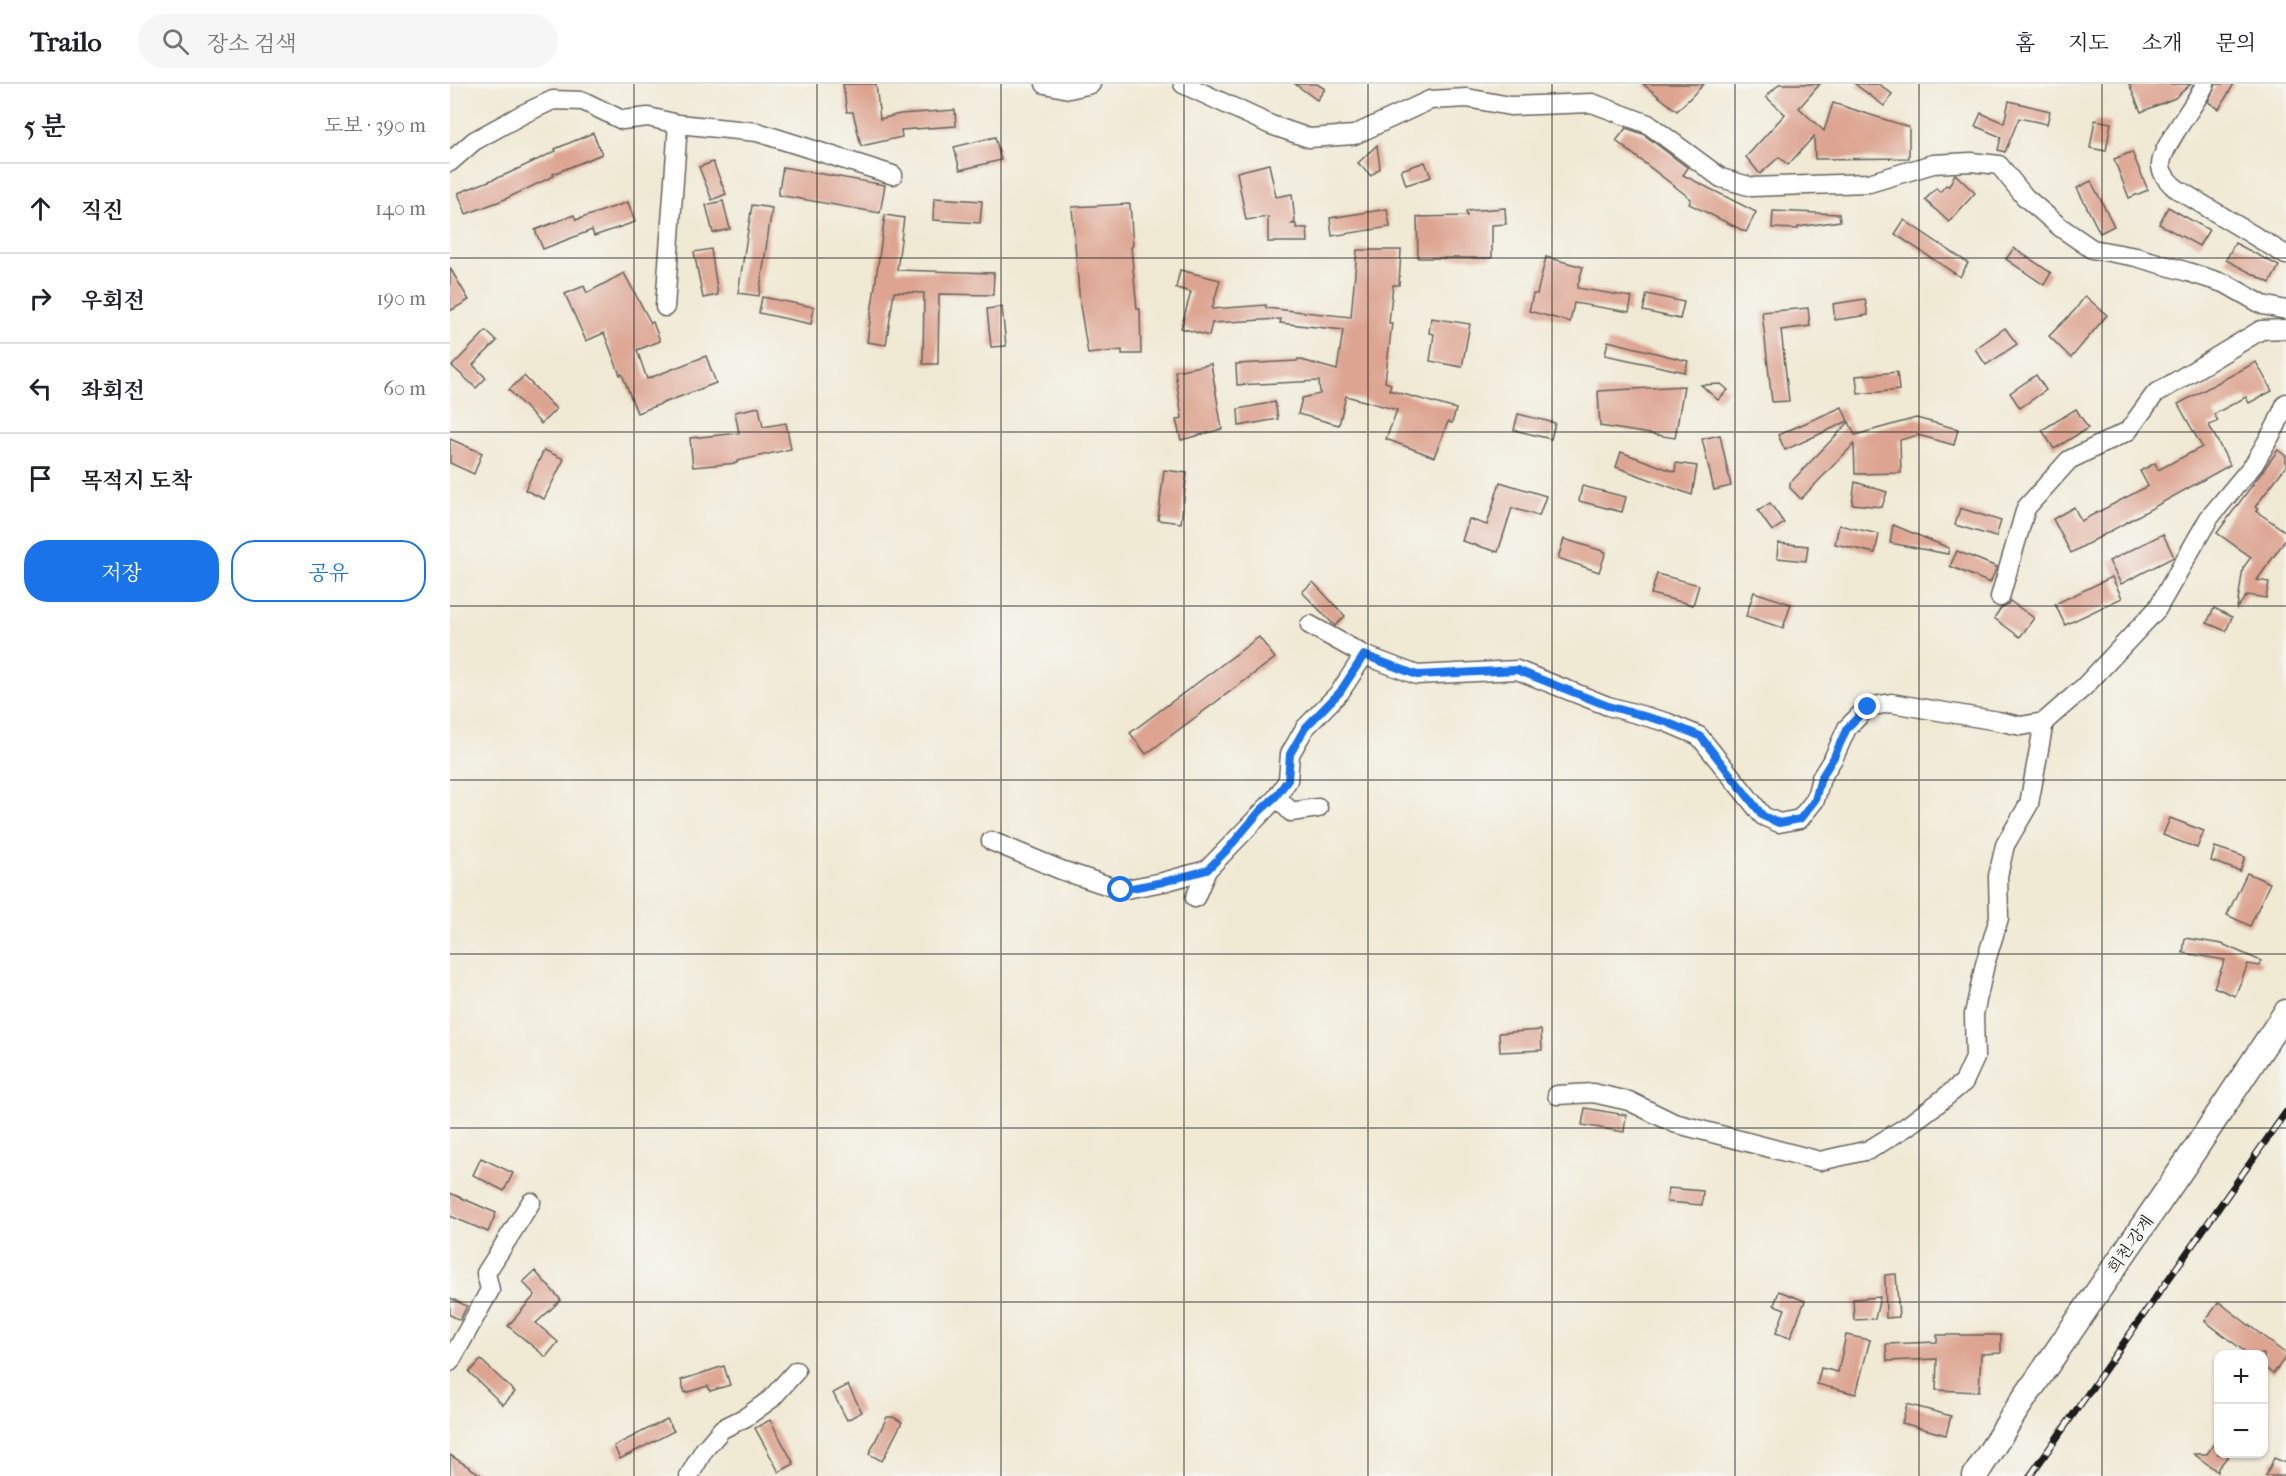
<!DOCTYPE html>
<html lang="ko">
<head>
<meta charset="utf-8">
<style>
  body { margin:0; font-family:"IM FELL French Canon","Noto Serif KR",serif; background:#f6f6f6; color:#202124 }
  .controls { position:absolute; right:18px; bottom:18px; display:grid; overflow:hidden; border-radius:12px; box-shadow:0 2px 4px #0004 }
  .controls button { width:54px; height:54px; display:grid; place-items:center; padding:0; border:0; border-bottom:2px solid #e0e0e0; background:#fff; color:#202124; font:30px sans-serif }
  .stop { position:absolute; width:18px; height:18px; margin:-14px; border:4px solid #1a73e8; border-radius:50%; background:#fff }
  .stop.end { background:#1a73e8; border-color:#fff; box-shadow:0 2px 6px #0008 }
  .list { margin:0; padding:0; list-style:none }
  h2 { display:flex; justify-content:space-between; align-items:center; height:78px; margin:0; padding:0 24px; font-size:26px }
  h2 small { font-size:20px; font-weight:400; color:#757577 }
  .list li { display:grid; grid-template-columns:39px 1fr auto; gap:18px; align-items:center; box-sizing:border-box; height:90px; padding:0 24px; border-top:2px solid #e0e0e0 }
  .list b { display:block; font-size:22px; white-space:nowrap }
  .list em { font-size:20px; font-style:normal; color:#757577 }
  .actions { display:flex; gap:12px; padding:18px 24px }
  .actions a { flex:1; padding:14px 0; border:2px solid #1a73e8; border-radius:24px; text-align:center; font-size:21px; color:#1a73e8 }
  .actions .main { background:#1a73e8; color:#fff }
  .icon { flex:none; width:33px; height:33px; fill:none; stroke:currentColor; stroke-width:2; stroke-linecap:round; stroke-linejoin:round }
  .map { position:relative; flex:none; width:1836px; height:1392px; overflow:hidden }
  header { display:flex; align-items:center; gap:36px; box-sizing:border-box; height:84px; padding:0 30px; background:#fff; border-bottom:2px solid #e0e0e0 }
  header strong { font-size:28px }
  nav { display:flex; gap:33px; margin-inline-start:auto; font-size:21px }
  .search { width:420px; height:54px; background:#f6f6f6; display:flex; align-items:center; gap:15px; box-sizing:border-box; padding:0 21px; border-radius:33px; color:#757577; font-size:22px }
  main { display:flex }
  aside { flex:1; background:#fff }
  .map>svg:first-child { display:block }
</style>
</head>
<body>
<header>
<strong>Trailo</strong>
<div class="search"><svg class="icon" aria-label="search" viewBox="0 0 24 24"><circle cx="10" cy="10" r="6"/><path d="M15 15l6 6"/></svg>장소 검색</div>
<nav><a>홈</a><a>지도</a><a>소개</a><a>문의</a></nav>
</header>
<main>
<aside>
<h2>5 분<small>도보 · 390 m</small></h2>
<ul class="list">
<li><svg class="icon" aria-label="ahead" viewBox="0 0 24 24"><path d="M12 20V5M6 11l6-6 6 6"/></svg><div><b>직진</b></div><em>140 m</em></li>
<li><svg class="icon" aria-label="right" viewBox="0 0 24 24"><path d="M7 20v-9h11M14 6l5 5-5 5"/></svg><div><b>우회전</b></div><em>190 m</em></li>
<li><svg class="icon" aria-label="left" viewBox="0 0 24 24"><path d="M17 20v-9H6M10 6l-5 5 5 5"/></svg><div><b>좌회전</b></div><em>60 m</em></li>
<li><svg class="icon" aria-label="arrive" viewBox="0 0 24 24"><path d="M6 21V4h12l-3 4 3 4H6"/></svg><div><b>목적지 도착</b></div></li>
</ul>
<div class="actions"><a class="main">저장</a><a>공유</a></div>
</aside>
<div class="map">
<svg width="1836" height="1392" viewBox="0 0 1836 1392">
  <rect width="100%" height="100%" fill="#f6f6f2"/>
  <filter id="ink" filterUnits="userSpaceOnUse"><feTurbulence type="fractalNoise" baseFrequency=".0167" numOctaves="2"/><feDisplacementMap in="SourceGraphic" scale="12" xChannelSelector="R" yChannelSelector="G"/><feConvolveMatrix kernelMatrix="1 2 1 2 8 2 1 2 1" color-interpolation-filters="sRGB"/></filter>
  <filter id="wash" filterUnits="userSpaceOnUse"><feTurbulence type="fractalNoise" baseFrequency=".008" numOctaves="4" result="noise"/><feDisplacementMap in="SourceGraphic" scale="24" xChannelSelector="R" yChannelSelector="G"/><feGaussianBlur stdDeviation="1.35" result="paint"/><feColorMatrix in="noise" values="0 0 0 0 0 0 0 0 0 0 0 0 0 0 0 0 0 1.4 0 .05"/><feComposite in="paint" operator="in"/></filter>
  <g filter="url(#wash)">
    <rect width="100%" height="100%" fill="#f0e9d4"/>
    <g id="blocks">
      <!-- building -->
      <g fill="#dda491">
        <polygon points="393,0 426,0 430,35 450,30 505,26 506,42 451,46 452,53 411,62 403,28 397,28"/>
        <polygon points="845,0 867,0 875,5 867,16"/>
        <polygon points="1193,0 1254,0 1227,27"/>
        <polygon points="1329,0 1370,0 1349,24 1374,47 1383,19 1459,43 1459,74 1365,75 1364,52 1338,81 1329,73 1310,90 1296,73 1335,30 1316,13"/>
        <polygon points="1405,0 1429,0 1442,10 1434,22"/>
        <polygon points="1679,0 1741,0 1725,14 1691,28"/>
        <polygon points="1766,0 1784,0 1769,25 1758,18"/>
        <polygon points="1559,17 1600,27 1597,40 1569,34 1555,68 1548,66 1551,53 1525,42 1531,29 1554,39"/>
        <polygon points="1645,36 1661,39 1656,67 1640,64"/>
        <polygon points="1176,44 1193,50 1238,84 1233,91 1306,128 1296,148 1239,120 1241,115 1166,57"/>
        <polygon points="143,49 152,70 103,90 104,92 53,116 16,130 8,109 57,90 106,67 105,65"/>
        <polygon points="545,53 551,76 510,86 504,63"/>
        <polygon points="927,61 930,84 921,92 908,79"/>
        <polygon points="1682,68 1698,106 1679,114 1664,75"/>
        <polygon points="263,78 276,110 262,116 249,83"/>
        <polygon points="975,78 981,93 956,101 951,86"/>
        <polygon points="819,80 826,113 842,110 845,138 842,140 846,140 846,144 857,144 858,158 818,158 818,133 796,136 787,88"/>
        <polygon points="333,83 435,101 430,129 328,111"/>
        <polygon points="1505,90 1525,109 1499,138 1475,116 1486,104 1490,108 1496,101 1499,102"/>
        <polygon points="1641,97 1664,142 1650,149 1627,104"/>
        <polygon points="484,114 532,117 530,139 483,136"/>
        <polygon points="273,117 280,145 263,149 256,121"/>
        <polygon points="178,118 185,138 144,152 142,146 93,165 85,146 124,131 126,136"/>
        <polygon points="680,120 683,162 681,163 687,225 690,225 691,270 672,270 672,266 638,270 630,221 622,123"/>
        <polygon points="302,121 322,124 309,212 288,209"/>
        <polygon points="1718,123 1759,146 1749,162 1709,140"/>
        <polygon points="1055,124 1056,140 1042,141 1042,174 968,174 967,133 1017,132 1016,127"/>
        <polygon points="937,125 940,143 882,152 880,134"/>
        <polygon points="1323,127 1389,130 1390,137 1348,143 1348,145 1322,144"/>
        <polygon points="435,131 454,134 447,186 544,189 543,211 489,210 488,280 473,280 474,209 444,208 436,261 417,258"/>
        <polygon points="1454,136 1518,179 1510,193 1445,150"/>
        <polygon points="1785,159 1829,182 1820,199 1776,176"/>
        <polygon points="1564,164 1601,189 1594,201 1556,175"/>
        <polygon points="261,165 268,211 253,214 244,168"/>
        <polygon points="907,166 951,166 949,201 943,201 939,239 942,239 935,298 941,300 939,306 1006,325 1002,339 998,338 984,373 936,355 947,326 896,312 889,341 848,330 852,314 870,310 869,297 787,301 786,280 847,277 848,275 887,286 893,246 830,239 831,235 762,239 759,252 731,244 741,208 726,204 730,186 770,196 762,225 816,221 816,224 901,233"/>
        <polygon points="1096,173 1133,183 1127,204 1182,213 1179,228 1124,219 1120,238 1079,227 1083,210 1087,210"/>
        <polygon points="0,184 19,216 0,227"/>
        <polygon points="174,189 201,239 203,238 210,257 187,266 197,295 256,272 266,299 187,329 172,290 170,291 154,249 136,257 115,210 134,202 137,209"/>
        <polygon points="1197,210 1234,218 1230,235 1193,227"/>
        <polygon points="1635,212 1657,231 1621,274 1599,252 1625,226"/>
        <polygon points="312,213 364,223 361,240 309,229"/>
        <polygon points="1415,215 1418,231 1385,236 1383,220"/>
        <polygon points="552,223 556,262 541,263 537,225"/>
        <polygon points="1358,224 1360,242 1331,246 1339,317 1322,318 1312,228"/>
        <polygon points="981,234 1020,240 1012,283 980,277 984,250 979,249"/>
        <polygon points="1555,244 1567,260 1536,281 1525,265"/>
        <polygon points="36,247 47,257 23,281 36,294 26,304 2,282"/>
        <polygon points="1158,257 1238,277 1235,288 1155,271"/>
        <polygon points="1806,278 1822,307 1799,319 1796,313 1764,330 1768,337 1759,341 1780,381 1621,469 1603,435 1624,423 1631,437 1698,402 1690,387 1705,379 1708,386 1752,363 1728,320"/>
        <polygon points="761,280 772,345 731,356 726,336 732,334 725,287"/>
        <polygon points="1447,288 1449,306 1408,310 1406,292"/>
        <polygon points="1586,291 1596,306 1570,324 1560,309"/>
        <polygon points="74,292 106,325 91,340 59,306"/>
        <polygon points="1271,300 1278,306 1268,316 1251,301"/>
        <polygon points="1234,302 1225,354 1150,342 1148,307"/>
        <polygon points="825,318 828,335 789,342 788,325"/>
        <polygon points="309,323 313,343 336,339 341,365 287,377 287,379 243,383 240,354 289,349 285,328"/>
        <polygon points="1392,323 1398,337 1335,366 1328,351"/>
        <polygon points="1626,325 1638,344 1604,365 1592,346"/>
        <polygon points="1068,330 1105,339 1101,355 1064,346"/>
        <polygon points="1466,334 1508,345 1504,361 1468,351 1450,356 1451,389 1405,390 1404,360 1351,415 1340,404 1340,399 1399,338 1405,351"/>
        <polygon points="1270,351 1281,402 1264,406 1252,355"/>
        <polygon points="0,355 32,369 24,390 0,379"/>
        <polygon points="94,366 114,375 94,415 75,406"/>
        <polygon points="1828,366 1836,372 1836,382 1805,423 1808,425 1806,427 1836,448 1836,455 1807,496 1819,498 1816,514 1797,511 1787,524 1793,484 1801,473 1767,449"/>
        <polygon points="1171,368 1225,388 1226,379 1247,382 1242,411 1166,383"/>
        <polygon points="714,386 737,389 731,439 708,436"/>
        <polygon points="1050,398 1096,412 1089,432 1062,424 1048,468 1012,457 1019,435 1037,441"/>
        <polygon points="1405,398 1437,408 1432,423 1402,420"/>
        <polygon points="1132,402 1176,413 1172,428 1129,417"/>
        <polygon points="1320,419 1334,439 1322,447 1308,427"/>
        <polygon points="1510,424 1551,437 1546,453 1505,441"/>
        <polygon points="1389,441 1429,450 1425,469 1385,460"/>
        <polygon points="1443,441 1499,464 1498,470 1440,459"/>
        <polygon points="1713,450 1724,473 1671,500 1659,477"/>
        <polygon points="1114,455 1156,468 1149,488 1108,474"/>
        <polygon points="1328,459 1358,462 1356,477 1327,474"/>
        <polygon points="1507,467 1547,483 1540,499 1500,482"/>
        <polygon points="1207,490 1249,501 1243,521 1201,510"/>
        <polygon points="1662,493 1672,514 1615,541 1605,520"/>
        <polygon points="863,498 895,532 885,542 852,508"/>
        <polygon points="1304,508 1341,520 1333,544 1296,532"/>
        <polygon points="1560,517 1584,534 1570,553 1544,534 1551,524 1557,521"/>
        <polygon points="1764,524 1782,533 1776,547 1757,539"/>
        <polygon points="809,553 825,574 696,670 680,649"/>
        <polygon points="1720,734 1754,747 1747,764 1713,751"/>
        <polygon points="1765,763 1795,773 1790,787 1761,777"/>
        <polygon points="1797,789 1820,799 1800,842 1777,831"/>
        <polygon points="1735,854 1772,860 1811,877 1810,882 1798,880 1785,912 1764,903 1775,876 1733,869"/>
        <polygon points="1091,946 1092,966 1050,968 1049,949"/>
        <polygon points="1135,1024 1176,1031 1174,1048 1132,1041"/>
        <polygon points="31,1074 63,1089 54,1107 23,1091"/>
        <polygon points="1218,1104 1253,1107 1252,1121 1217,1118"/>
        <polygon points="0,1109 46,1129 38,1148 0,1132"/>
        <polygon points="85,1187 111,1216 86,1239 108,1258 96,1273 58,1242 85,1211 73,1198"/>
        <polygon points="1446,1190 1449,1233 1436,1234 1435,1191"/>
        <polygon points="1329,1207 1355,1217 1340,1254 1326,1249 1335,1225 1324,1221"/>
        <polygon points="1430,1213 1425,1235 1404,1236 1403,1215"/>
        <polygon points="0,1214 17,1222 10,1236 0,1231"/>
        <polygon points="1769,1218 1836,1270 1836,1273 1823,1290 1814,1283 1814,1270 1798,1270 1755,1237"/>
        <polygon points="1396,1251 1420,1256 1406,1310 1367,1300 1371,1284 1388,1288"/>
        <polygon points="1487,1251 1551,1251 1551,1269 1531,1270 1529,1308 1486,1306 1487,1275 1437,1277 1436,1260 1487,1258"/>
        <polygon points="31,1276 65,1308 53,1321 19,1288"/>
        <polygon points="274,1282 280,1301 260,1307 258,1302 235,1309 231,1296"/>
        <polygon points="398,1301 412,1328 397,1336 383,1309"/>
        <polygon points="1457,1320 1501,1332 1496,1351 1452,1339"/>
        <polygon points="437,1333 443,1333 452,1338 432,1377 419,1370"/>
        <polygon points="217,1335 224,1347 170,1375 164,1362"/>
        <polygon points="320,1336 344,1380 329,1388 305,1344"/>
        <polygon points="1768,1354 1768,1370 1780,1370 1768,1384 1768,1388 1744,1370 1757,1370"/>
        <polygon points="0,1371 33,1392 0,1392"/>
        <polygon points="1824,1374 1836,1379 1836,1392 1816,1392"/>
      </g>
    </g>
  </g>
  <g filter="url(#ink)">
    <use href="#blocks" fill-opacity="0" stroke="#66645c" stroke-width="1.5"/>
    <g fill="none" stroke-linecap="round" stroke-linejoin="round">
      <!-- minor casing -->
      <g stroke="#66645c" stroke-width="21">
        <g id="minor">
          <polyline points="595,0 619,5 641,0"/>
          <polyline points="733,0 821,41 859,54 904,51 980,16 1017,14 1060,22 1142,19 1198,40 1271,94 1302,103 1419,99 1483,80 1521,78 1549,81 1575,113 1610,143 1642,165 1686,173 1738,188 1776,200 1813,221 1836,226"/>
          <path d="M1755 0C1746 21 1710 63 1711 82 1712 91 1720 100 1727 105L1836 171"/>
          <polyline points="0,78 24,57 73,30 103,16 133,17 172,36 198,33 228,40 307,48 443,91"/>
          <polyline points="215,223 228,40"/>
          <polyline points="1550,513 1576,424 1619,376 1678,347 1705,310 1811,246 1836,245"/>
          <polyline points="860,541 914,571 967,591 1067,586 1158,622 1216,638 1249,652 1313,732 1329,739 1350,735 1365,716 1371,694 1384,673 1397,644 1418,623 1441,619 1548,637 1571,642 1594,638 1634,603 1707,525 1759,434 1804,380 1826,342 1836,319"/>
          <polyline points="827,713 841,728 868,724"/>
          <polyline points="541,757 611,786 671,806 713,798 757,786 827,713 838,696 840,670 855,644 890,608 914,571"/>
          <polyline points="745,814 757,786"/>
          <polyline points="1107,1011 1143,1009 1179,1017 1224,1039 1370,1077 1419,1066 1456,1043 1488,1019 1514,998 1525,974 1524,930 1535,880 1549,834 1548,792 1555,761 1579,720 1594,638"/>
          <polyline points="0,1278 40,1206 36,1189 81,1118"/>
          <polyline points="239,1392 254,1366 272,1345 296,1333 321,1315 346,1287"/>
        </g>
      </g>
      <!-- major casing -->
      <g stroke="#66645c" stroke-width="27">
        <polyline id="major" points="1525,1392 1567,1325 1736,1079 1836,928"/>
      </g>
      <!-- minor -->
      <use href="#minor" stroke="#fff" stroke-width="18"/>
      <!-- major -->
      <use href="#major" stroke="#fff" stroke-width="24"/>
      <!-- rail casing -->
      <g stroke="#1c1c1c" stroke-width="7">
        <polyline id="rail" points="1580,1392 1836,1028"/>
      </g>
      <!-- rail -->
      <use href="#rail" stroke="#f6f6f2" stroke-width="4.5" stroke-dasharray="14" stroke-linecap="butt"/>
    </g>
  </g>
  <g fill="none" stroke-linecap="round" stroke-linejoin="round" filter="url(#ink)">
    <!-- route -->
    <polyline stroke="#1a73e8" stroke-width="8" points="671,806 713,798 757,786 777,766 810,727 826,712 838,696 840,670 855,644 890,608 914,571 967,591 1067,586 1158,622 1216,638 1250,652 1313,732 1329,739 1350,735 1365,716 1371,694 1384,673 1397,644 1418,623"/>
  </g>
  <!-- grid -->
  <path fill="none" stroke="#1c1c1c" stroke-width="1.5" stroke-opacity="0.55" d="M184 0V1392M367 0V1392M551 0V1392M734 0V1392M918 0V1392M1102 0V1392M1285 0V1392M1469 0V1392M1652 0V1392M0 174H1836M0 348H1836M0 522H1836M0 696H1836M0 870H1836M0 1044H1836M0 1218H1836"/>
  <g text-anchor="middle" stroke-width="6" stroke-linejoin="round" paint-order="stroke">
    <!-- street labels -->
    <g font-size="16" fill="#1c1c1c" stroke="#f6f6f2">
      <text transform="translate(1680 1160) rotate(-55)" y="6">희천-강계</text>
    </g>
  </g>
</svg>
<div class="controls">
<button>+</button>
<button>−</button>
</div>
<div class="stop" style="left:671px;top:806px"></div>
<div class="stop end" style="left:1418px;top:623px"></div>
</div>
</main>
</body>
</html>
